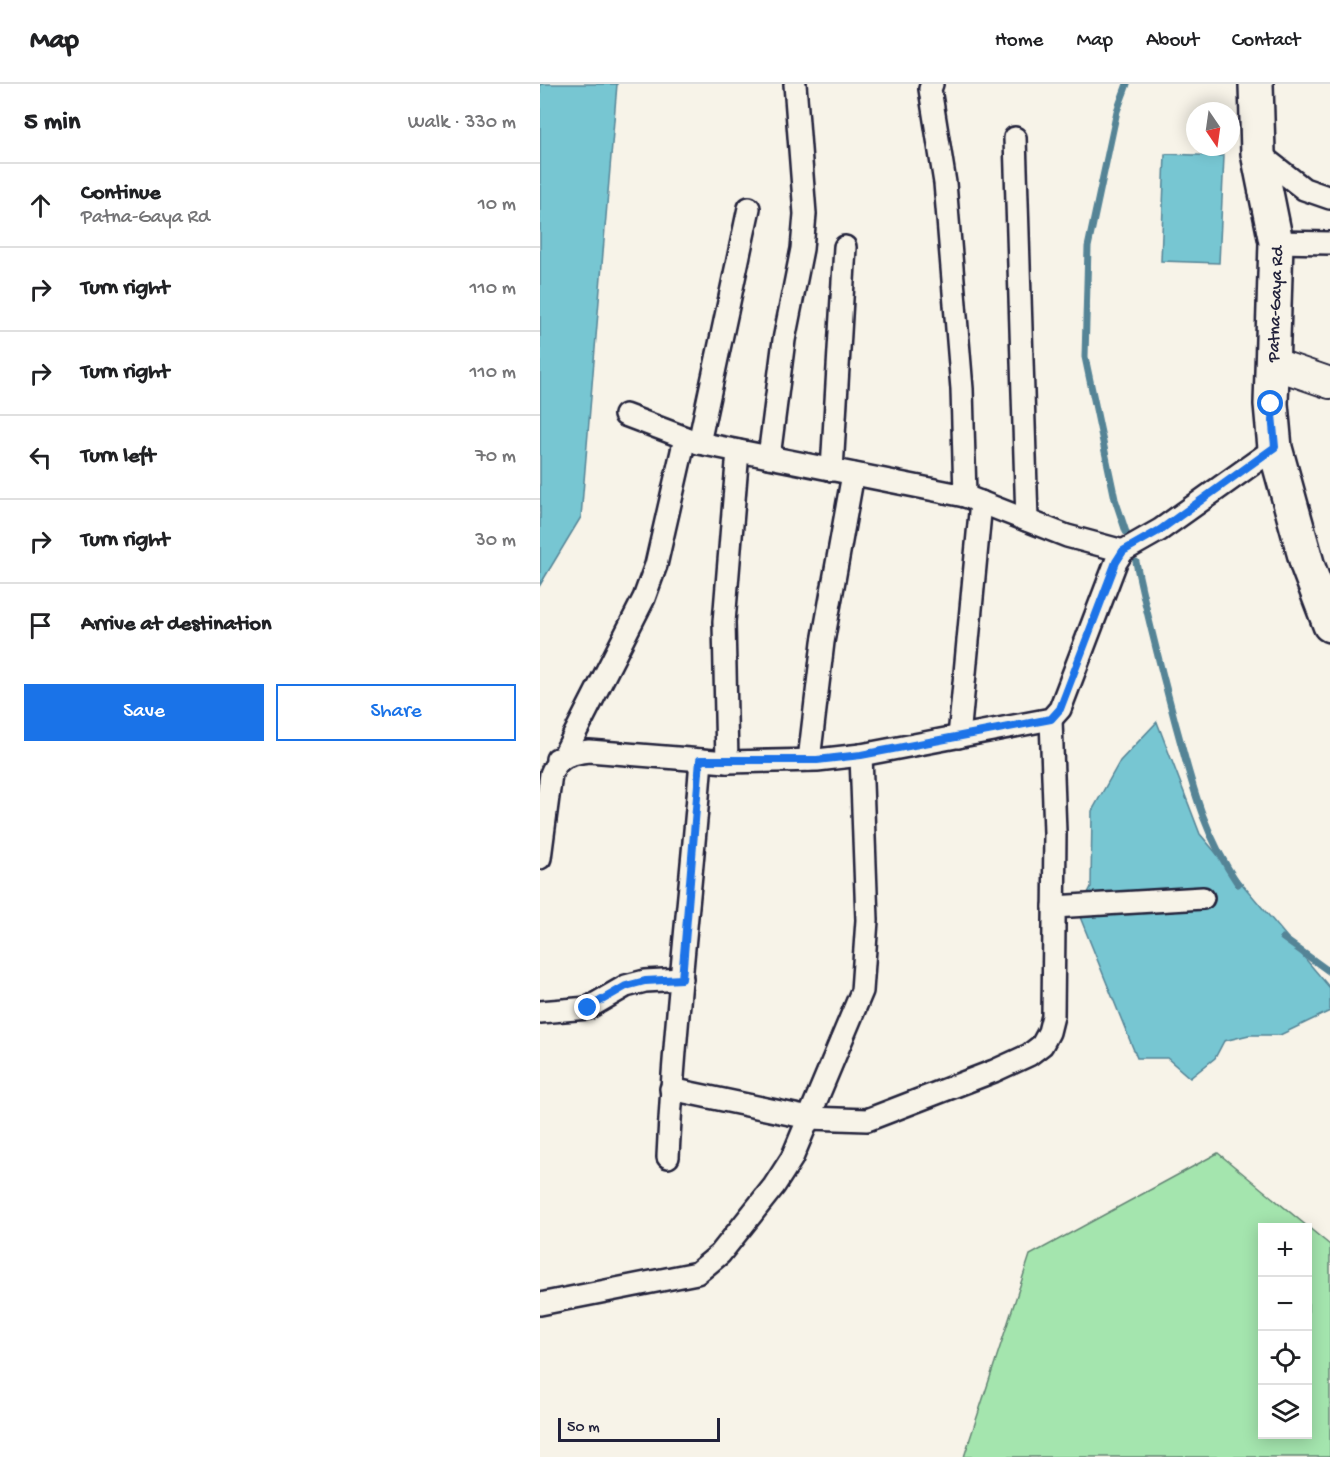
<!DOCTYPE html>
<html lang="en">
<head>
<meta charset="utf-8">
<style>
  body { margin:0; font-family:"Gochi Hand",sans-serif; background:#f2f2f2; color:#202124 }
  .controls { position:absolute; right:18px; bottom:18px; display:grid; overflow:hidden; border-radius:0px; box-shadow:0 3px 15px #0003 }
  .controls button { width:54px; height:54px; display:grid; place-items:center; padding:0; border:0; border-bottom:2px solid #e0e0e0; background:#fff; color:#202124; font:30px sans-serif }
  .compass { position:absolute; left:646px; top:18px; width:54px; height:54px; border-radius:50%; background:#fff; box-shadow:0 3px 15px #0003; rotate:167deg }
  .scale { position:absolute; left:18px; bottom:15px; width:162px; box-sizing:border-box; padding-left:6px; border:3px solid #22223b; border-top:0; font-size:16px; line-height:21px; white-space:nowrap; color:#22223b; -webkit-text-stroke:4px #f7f3e8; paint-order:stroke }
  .stop { position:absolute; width:18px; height:18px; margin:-14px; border:4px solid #1a73e8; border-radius:50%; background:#fff }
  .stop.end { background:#1a73e8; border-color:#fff; box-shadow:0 2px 6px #0008 }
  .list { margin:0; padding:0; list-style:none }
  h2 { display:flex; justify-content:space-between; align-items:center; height:78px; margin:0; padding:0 24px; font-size:26px }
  h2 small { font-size:20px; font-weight:400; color:#757577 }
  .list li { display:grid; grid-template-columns:39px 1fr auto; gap:18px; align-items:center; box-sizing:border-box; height:84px; padding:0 24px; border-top:2px solid #e0e0e0 }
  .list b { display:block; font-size:22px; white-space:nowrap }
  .list p { margin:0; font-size:20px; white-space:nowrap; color:#757577 }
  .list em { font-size:20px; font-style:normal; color:#757577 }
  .actions { display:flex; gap:12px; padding:18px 24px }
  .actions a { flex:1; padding:14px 0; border:2px solid #1a73e8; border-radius:0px; text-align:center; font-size:21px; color:#1a73e8 }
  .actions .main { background:#1a73e8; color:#fff }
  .icon { flex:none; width:33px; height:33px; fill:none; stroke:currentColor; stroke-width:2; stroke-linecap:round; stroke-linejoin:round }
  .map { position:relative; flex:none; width:790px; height:1373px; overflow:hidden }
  header { display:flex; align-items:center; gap:36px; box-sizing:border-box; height:84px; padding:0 30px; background:#fff; border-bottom:2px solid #e0e0e0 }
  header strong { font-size:28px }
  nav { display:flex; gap:33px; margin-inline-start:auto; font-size:21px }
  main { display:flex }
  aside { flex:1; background:#fff }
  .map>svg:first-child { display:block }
</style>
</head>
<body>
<header>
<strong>Map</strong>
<nav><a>Home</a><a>Map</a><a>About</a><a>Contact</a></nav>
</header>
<main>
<aside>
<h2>5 min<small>Walk · 330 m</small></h2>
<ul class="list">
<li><svg class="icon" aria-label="ahead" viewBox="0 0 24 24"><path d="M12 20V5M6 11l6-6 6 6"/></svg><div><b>Continue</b><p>Patna-Gaya Rd</p></div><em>10 m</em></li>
<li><svg class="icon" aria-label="right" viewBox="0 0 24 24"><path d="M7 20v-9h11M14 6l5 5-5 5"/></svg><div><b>Turn right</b></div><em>110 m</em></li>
<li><svg class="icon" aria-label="right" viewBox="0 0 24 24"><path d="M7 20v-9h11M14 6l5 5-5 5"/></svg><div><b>Turn right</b></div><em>110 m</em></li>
<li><svg class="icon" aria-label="left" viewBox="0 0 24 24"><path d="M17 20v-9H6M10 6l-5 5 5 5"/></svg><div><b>Turn left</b></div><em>70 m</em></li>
<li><svg class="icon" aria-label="right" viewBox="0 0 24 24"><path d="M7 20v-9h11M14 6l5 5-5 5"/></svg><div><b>Turn right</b></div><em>30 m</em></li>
<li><svg class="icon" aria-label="arrive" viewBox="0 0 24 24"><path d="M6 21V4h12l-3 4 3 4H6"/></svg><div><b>Arrive at destination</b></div></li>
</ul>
<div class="actions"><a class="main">Save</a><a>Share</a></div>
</aside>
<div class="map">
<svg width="790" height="1373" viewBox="0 0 790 1373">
  <rect width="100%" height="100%" fill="#f7f3e8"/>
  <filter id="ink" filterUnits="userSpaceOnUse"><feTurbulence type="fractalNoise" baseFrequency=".0167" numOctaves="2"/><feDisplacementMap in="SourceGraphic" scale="12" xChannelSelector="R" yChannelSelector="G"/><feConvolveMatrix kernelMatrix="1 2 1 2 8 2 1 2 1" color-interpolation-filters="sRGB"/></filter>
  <g filter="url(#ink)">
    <!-- green -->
    <path fill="#a4e5ae" stroke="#638474" stroke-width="1.5" fill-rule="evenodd" d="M678 1069 790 1161V1373H424L490 1171ZM722 1144H768V1350H722Z"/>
    <!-- water -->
    <g fill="#77c6d2" stroke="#558496" stroke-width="1.5">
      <polygon points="0,0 77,0 41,433 0,501"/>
      <polygon points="625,70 684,72 679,179 621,177"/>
      <polygon points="617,638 660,750 790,904 790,927 740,951 709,951 684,957 675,974 650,994 627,974 597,974 538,828 551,803 552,727 580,677"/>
    </g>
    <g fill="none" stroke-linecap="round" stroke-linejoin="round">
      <!-- stream -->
      <g stroke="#558496" stroke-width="7">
        <polyline points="586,448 575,415 545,273 548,163 577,27 587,0"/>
        <path d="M596 478C607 532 621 585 635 638 652 699 662 747 698 800"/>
        <polyline points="743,854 790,888"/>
      </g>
      <!-- street casing -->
      <g stroke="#22223b" stroke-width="26">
        <g id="street">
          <polyline points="392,0 390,5 405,99 422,305 425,412"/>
          <polyline points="475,54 487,436"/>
          <polyline points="718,69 764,105 790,114"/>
          <polyline points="736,158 790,159"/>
          <polyline points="85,331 159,359 425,412 527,452 583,467"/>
          <polyline points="159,359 209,124"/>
          <polyline points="229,373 244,256 262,165 265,130 255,0"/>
          <polyline points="292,386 305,163"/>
          <polyline points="419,653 441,418"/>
          <polyline points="17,675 23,673 104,514 116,481 145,354"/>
          <polyline points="269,676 283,558 313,390"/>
          <polyline points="187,678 184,538 198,367"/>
          <path d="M0 774 11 690C18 672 31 669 49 667L187 678 277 676 321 671 511 635 520 625 576 478 583 467 620 446 735 364"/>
          <polyline points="514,823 663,814"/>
          <polyline points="0,928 48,924 86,902 105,897 142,895"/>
          <polyline points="131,1005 269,1034 327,1036 454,987 489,971 502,961 509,948 513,932 515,749 511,635"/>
          <path d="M128 1073C134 940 151 808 161 676"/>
          <polyline points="0,1220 157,1189 180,1170 234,1102 252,1074 322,907 327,836 321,671"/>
        </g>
      </g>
      <!-- secondary casing -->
      <g stroke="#22223b" stroke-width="34">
        <polyline id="secondary" points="732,279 790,299"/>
      </g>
      <!-- primary casing -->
      <g stroke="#22223b" stroke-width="38">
        <polyline id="primary" points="716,0 718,69 736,158 731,320 735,364 768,483 790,541"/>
      </g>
      <!-- street -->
      <use href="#street" stroke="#f7f3e8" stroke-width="21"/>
      <!-- secondary -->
      <use href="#secondary" stroke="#f7f3e8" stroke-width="30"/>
      <!-- primary -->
      <use href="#primary" stroke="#f7f3e8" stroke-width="33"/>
    </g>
  </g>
  <g fill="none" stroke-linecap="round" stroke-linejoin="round" filter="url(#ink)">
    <!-- route -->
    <polyline stroke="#1a73e8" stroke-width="8" points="48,924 86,902 105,897 142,895 160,676 277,676 321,671 511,635 520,625 576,478 583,467 620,446 735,363 731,320"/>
  </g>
  <g text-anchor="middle" stroke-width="4.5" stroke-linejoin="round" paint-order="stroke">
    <!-- street labels -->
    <g font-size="18" fill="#22223b" stroke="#f7f3e8">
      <text transform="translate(734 220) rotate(-88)" y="6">Patna-Gaya Rd</text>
    </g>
  </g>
</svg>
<div class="controls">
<button>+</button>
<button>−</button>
<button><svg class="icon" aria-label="locate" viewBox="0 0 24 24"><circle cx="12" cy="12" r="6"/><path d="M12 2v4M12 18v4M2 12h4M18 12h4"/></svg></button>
<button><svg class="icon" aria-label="layers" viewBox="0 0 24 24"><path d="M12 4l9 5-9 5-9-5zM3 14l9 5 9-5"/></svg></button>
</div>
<svg class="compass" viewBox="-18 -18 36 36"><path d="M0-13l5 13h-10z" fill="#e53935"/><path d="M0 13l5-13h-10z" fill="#757577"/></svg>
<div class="scale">50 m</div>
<div class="stop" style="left:731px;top:320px"></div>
<div class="stop end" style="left:48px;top:924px"></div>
</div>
</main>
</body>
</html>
